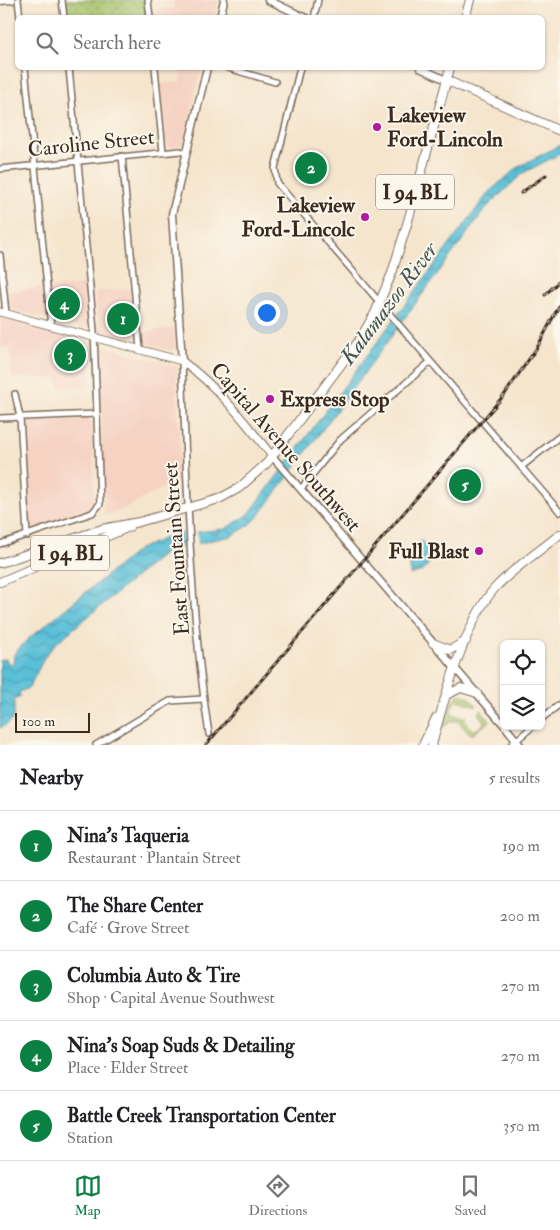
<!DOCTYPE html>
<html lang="en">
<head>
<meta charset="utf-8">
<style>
  body { margin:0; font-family:"IM FELL Double Pica",serif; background:#f6f6f6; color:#202124 }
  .controls { position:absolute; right:15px; bottom:15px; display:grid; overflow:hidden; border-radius:8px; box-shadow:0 1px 4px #0004 }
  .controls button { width:45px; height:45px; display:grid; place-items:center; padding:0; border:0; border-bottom:1px solid #e0e0e0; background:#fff; color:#202124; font:25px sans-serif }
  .scale { position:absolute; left:15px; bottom:12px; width:75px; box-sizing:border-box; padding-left:5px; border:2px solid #3b2a1e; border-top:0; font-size:14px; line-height:18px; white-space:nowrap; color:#3b2a1e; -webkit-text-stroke:4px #fbf7ec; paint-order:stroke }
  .you { position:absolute; left:266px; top:312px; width:18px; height:18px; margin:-12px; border:4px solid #fff; border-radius:50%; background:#1a73e8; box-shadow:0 0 0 8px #1a73e833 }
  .badge { display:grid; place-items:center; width:32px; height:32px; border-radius:50%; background:#0b8043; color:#fff; font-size:16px; font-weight:700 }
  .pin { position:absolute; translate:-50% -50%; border:2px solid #fff; box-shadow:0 1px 5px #0006 }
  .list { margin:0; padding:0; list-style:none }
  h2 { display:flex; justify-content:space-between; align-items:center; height:65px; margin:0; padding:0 20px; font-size:21px }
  h2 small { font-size:16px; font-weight:400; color:#757577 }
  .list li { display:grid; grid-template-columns:32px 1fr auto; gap:15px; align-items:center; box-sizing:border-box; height:70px; padding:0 20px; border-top:1px solid #e0e0e0 }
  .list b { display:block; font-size:19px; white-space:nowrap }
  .list p { margin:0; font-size:16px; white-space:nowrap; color:#757577 }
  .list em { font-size:16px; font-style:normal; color:#757577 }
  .icon { flex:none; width:28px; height:28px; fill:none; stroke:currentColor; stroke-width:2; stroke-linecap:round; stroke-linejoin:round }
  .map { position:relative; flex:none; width:560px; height:745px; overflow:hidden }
  .search { position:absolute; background:#fff; box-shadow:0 1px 4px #0004; left:15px; right:15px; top:15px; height:55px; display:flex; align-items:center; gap:12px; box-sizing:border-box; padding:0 18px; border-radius:8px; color:#757577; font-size:19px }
  .sheet { height:415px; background:#fff }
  nav { display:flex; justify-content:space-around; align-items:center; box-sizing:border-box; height:70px; border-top:1px solid #e0e0e0; background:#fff; font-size:14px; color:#757577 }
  nav a { display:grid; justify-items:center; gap:2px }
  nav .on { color:#0b8043 }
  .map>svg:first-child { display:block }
</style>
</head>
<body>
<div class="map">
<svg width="560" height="745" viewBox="0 0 560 745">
  <defs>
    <pattern id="park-dots" width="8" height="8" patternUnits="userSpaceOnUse" patternTransform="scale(1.25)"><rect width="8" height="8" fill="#a2bf66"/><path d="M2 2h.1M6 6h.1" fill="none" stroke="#859b53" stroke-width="1.8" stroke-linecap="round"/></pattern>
    <pattern id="water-waves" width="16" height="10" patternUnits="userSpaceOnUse" patternTransform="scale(1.25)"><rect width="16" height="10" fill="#5ac0d8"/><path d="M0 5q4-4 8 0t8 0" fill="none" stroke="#4c9caf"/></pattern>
  </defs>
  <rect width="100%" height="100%" fill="#fbf7ec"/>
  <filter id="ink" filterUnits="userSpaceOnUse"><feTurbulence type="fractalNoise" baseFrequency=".02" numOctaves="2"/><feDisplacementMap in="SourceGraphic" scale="10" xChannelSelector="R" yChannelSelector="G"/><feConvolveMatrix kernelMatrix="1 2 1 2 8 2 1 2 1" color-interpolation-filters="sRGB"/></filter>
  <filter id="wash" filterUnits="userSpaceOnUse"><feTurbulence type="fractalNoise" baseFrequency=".0096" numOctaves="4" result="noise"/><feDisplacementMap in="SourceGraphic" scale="20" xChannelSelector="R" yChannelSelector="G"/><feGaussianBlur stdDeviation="1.12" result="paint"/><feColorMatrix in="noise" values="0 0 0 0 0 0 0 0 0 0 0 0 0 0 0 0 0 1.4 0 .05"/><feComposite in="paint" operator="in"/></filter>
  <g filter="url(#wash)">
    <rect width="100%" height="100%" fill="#f5e5cd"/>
    <!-- built -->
    <g fill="#f5d2c2">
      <polygon points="174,0 220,0 215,17 153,17 152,10 174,8"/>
      <polygon points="180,68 202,68 183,144 179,147 169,148 165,144 159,84 181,82"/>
      <polygon points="87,284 90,320 88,327 83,328 52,320 48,288"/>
      <polygon points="45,286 48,319 13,310 9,306 8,292"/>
      <polygon points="133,288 136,341 133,342 100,332 95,292"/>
      <polygon points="0,317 88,341 91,385 59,387 58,378 12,378 10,348 0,348"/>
      <polygon points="174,328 176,347 172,351 142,343 141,332"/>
      <polygon points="100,345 176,366 181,478 122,510 104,516 98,349"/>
      <polygon points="88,418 93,423 94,507 39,529 33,529 29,522 25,422"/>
    </g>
    <!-- green -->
    <g fill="#a2bf66" stroke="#6e7442">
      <polygon points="459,694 469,697 477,706 457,700 456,697"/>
      <polygon points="453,700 456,700 451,709 452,714 463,718 466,715 464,719 473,731 482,726 484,722 478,714 481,710 490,721 472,735 457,721 452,721 443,727"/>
    </g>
    <!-- park -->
    <polygon fill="url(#park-dots)" stroke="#6e7442" points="66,0 144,0 146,17 67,17"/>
    <!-- water -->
    <g fill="url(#water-waves)" stroke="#4a757b">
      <path d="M560 145V154L523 173 486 208 259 516 250 525 231 536 168 550 55 644 44 658 29 688 19 692 20 697 14 700C14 716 16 721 0 728V660L6 659 8 664H13L14 654 28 639 139 549 175 534 225 529 248 515 489 192 518 167Z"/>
      <polygon points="420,541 427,545 435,556 423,571 410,575 410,561 404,555 411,549 418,559 422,559 422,556 415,552"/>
    </g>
    <!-- pier -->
    <polygon fill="#f5e5cd" points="197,530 198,546 183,546 183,531"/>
  </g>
  <g filter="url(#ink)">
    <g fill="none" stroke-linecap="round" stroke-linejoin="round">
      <!-- minor casing -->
      <g stroke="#7c6b5b" stroke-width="8">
        <g id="minor">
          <polyline points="18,0 20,18"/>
          <polyline points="62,0 64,18"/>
          <polyline points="148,0 150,18"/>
          <polyline points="314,18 318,0"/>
          <polyline points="25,68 51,326"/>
          <polyline points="155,68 163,152"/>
          <polyline points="228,68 275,82"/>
          <polyline points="300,68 275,168 277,183 560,512"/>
          <polyline points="122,156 140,349"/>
          <polyline points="0,169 180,151 185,153"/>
          <polyline points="0,255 6,313"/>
          <path d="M182 361C187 485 190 611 209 734"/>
          <polyline points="15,394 20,417 27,536"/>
          <polyline points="0,418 97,414"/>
          <polyline points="521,467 560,436"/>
          <polyline points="301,489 340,440 430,362"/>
          <polyline points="0,544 92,513 100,504 94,330 69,68"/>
          <polyline points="541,719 560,704"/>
          <polyline points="96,745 170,701 203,699"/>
          <polyline points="511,745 533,726"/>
        </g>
      </g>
      <!-- tertiary casing -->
      <g stroke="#7c6b5b" stroke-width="9">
        <g id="tertiary">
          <polyline points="268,0 306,18"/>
          <polyline points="0,1 12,0"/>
          <polyline points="220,18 224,0"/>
          <polyline points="420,68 446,80"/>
          <polyline points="182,361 172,214 207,68"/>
          <polyline points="272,456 504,725"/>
          <polyline points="505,726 520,745"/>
        </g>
      </g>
      <!-- secondary casing -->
      <g stroke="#7c6b5b" stroke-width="9">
        <path id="secondary" d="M0 312 182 361C217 386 246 423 272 456"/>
      </g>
      <!-- primary casing -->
      <g stroke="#7c6b5b" stroke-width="10">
        <g id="primary">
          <polyline points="465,18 470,0"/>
          <polyline points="446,80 560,131"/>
          <polyline points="0,563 102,529 139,522 219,499 239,488 267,463 358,342 375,313 392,273 408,221 450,68"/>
          <polyline points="0,582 129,527"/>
        </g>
      </g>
      <!-- trunk casing -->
      <g stroke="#7c6b5b" stroke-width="10">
        <g id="trunk">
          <polyline points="433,643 450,650 466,641"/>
          <polyline points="446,695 461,688 477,693"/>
          <polyline points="423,745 436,718"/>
          <path d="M432 745C443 702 465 621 495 588 513 568 539 552 560 534"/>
        </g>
      </g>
      <!-- minor -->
      <use href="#minor" stroke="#fff" stroke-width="5"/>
      <!-- tertiary -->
      <use href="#tertiary" stroke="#fff" stroke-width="6"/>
      <!-- secondary -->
      <use href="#secondary" stroke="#fff" stroke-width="7"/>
      <!-- primary -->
      <use href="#primary" stroke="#fff" stroke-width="8"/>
      <!-- trunk -->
      <use href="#trunk" stroke="#fff" stroke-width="8"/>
      <!-- rail casing -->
      <g stroke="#3b2a1e" stroke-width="3">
        <g id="rail">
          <polyline points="521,193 546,175"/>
          <polyline points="545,295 560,280"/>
          <polyline points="206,745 505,394 538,346 560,304"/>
        </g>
      </g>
      <!-- rail -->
      <use href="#rail" stroke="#fbf7ec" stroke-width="1" stroke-dasharray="4" stroke-linecap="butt"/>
    </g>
  </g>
  <!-- markers -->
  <g fill="#b5179e" stroke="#fbf7ec" stroke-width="2">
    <circle cx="377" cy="127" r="5"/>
    <circle cx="365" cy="217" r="5"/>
    <circle cx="270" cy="399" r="5"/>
    <circle cx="479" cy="551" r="5"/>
  </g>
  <g text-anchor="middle" stroke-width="4" stroke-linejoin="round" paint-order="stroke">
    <!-- shield labels -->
    <g fill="#fbf7ec" stroke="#75685c" stroke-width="1">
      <rect x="376" y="174.5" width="78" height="35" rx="4"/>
      <rect x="31" y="535.5" width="78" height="35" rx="4"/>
    </g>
    <g font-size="20" font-weight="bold" fill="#3b2a1e">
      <text x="415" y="199">I 94 BL</text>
      <text x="70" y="560">I 94 BL</text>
    </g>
    <!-- poi labels -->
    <g font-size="21" font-weight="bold" fill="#3b2a1e" stroke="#fbf7ec" text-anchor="start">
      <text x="387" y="122">Lakeview<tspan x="387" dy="24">Ford-Lincoln</tspan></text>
      <text x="355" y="212" text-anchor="end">Lakeview<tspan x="355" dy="24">Ford-Lincolc</tspan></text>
      <text x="280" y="406">Express Stop</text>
      <text x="469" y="558" text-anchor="end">Full Blast</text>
    </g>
    <!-- street labels -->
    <g font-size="21" fill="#3b2a1e" stroke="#fbf7ec">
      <text transform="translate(91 143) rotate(-6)" y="7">Caroline Street</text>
      <text transform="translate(286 447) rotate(49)" y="7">Capital Avenue Southwest</text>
      <text transform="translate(176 549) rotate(-94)" y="7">East Fountain Street</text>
    </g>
    <!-- water labels -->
    <g font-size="22" font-style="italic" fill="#445756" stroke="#fbf7ec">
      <text transform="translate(388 303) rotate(-53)" y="8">Kalamazoo River</text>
    </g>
  </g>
</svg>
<div class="controls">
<button><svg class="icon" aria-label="locate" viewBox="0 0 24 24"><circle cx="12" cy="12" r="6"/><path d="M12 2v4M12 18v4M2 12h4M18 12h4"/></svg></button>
<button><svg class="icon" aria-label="layers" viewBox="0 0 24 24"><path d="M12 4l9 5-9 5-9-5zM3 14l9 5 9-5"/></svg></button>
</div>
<div class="scale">100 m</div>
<div class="you"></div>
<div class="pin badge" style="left:123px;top:319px">1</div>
<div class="pin badge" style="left:311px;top:168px">2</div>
<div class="pin badge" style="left:70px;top:355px">3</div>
<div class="pin badge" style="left:64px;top:304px">4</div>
<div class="pin badge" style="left:465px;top:485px">5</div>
<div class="search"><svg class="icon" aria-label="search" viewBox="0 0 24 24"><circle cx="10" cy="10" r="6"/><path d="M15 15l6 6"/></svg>Search here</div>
</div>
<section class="sheet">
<h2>Nearby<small>5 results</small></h2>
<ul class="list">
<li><span class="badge">1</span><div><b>Nina's Taqueria</b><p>Restaurant · Plantain Street</p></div><em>190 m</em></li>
<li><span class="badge">2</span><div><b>The Share Center</b><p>Café · Grove Street</p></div><em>200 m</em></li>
<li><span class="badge">3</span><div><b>Columbia Auto &amp; Tire</b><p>Shop · Capital Avenue Southwest</p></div><em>270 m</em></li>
<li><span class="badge">4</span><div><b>Nina's Soap Suds &amp; Detailing</b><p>Place · Elder Street</p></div><em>270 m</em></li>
<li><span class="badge">5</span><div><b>Battle Creek Transportation Center</b><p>Station</p></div><em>350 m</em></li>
</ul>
</section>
<nav>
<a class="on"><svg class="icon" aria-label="map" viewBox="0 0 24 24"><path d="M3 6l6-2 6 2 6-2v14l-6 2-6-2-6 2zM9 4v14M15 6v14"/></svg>Map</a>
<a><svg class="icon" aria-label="directions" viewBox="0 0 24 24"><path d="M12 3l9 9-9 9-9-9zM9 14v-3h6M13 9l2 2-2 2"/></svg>Directions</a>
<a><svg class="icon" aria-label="saved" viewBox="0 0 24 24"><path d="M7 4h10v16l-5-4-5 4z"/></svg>Saved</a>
</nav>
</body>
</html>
